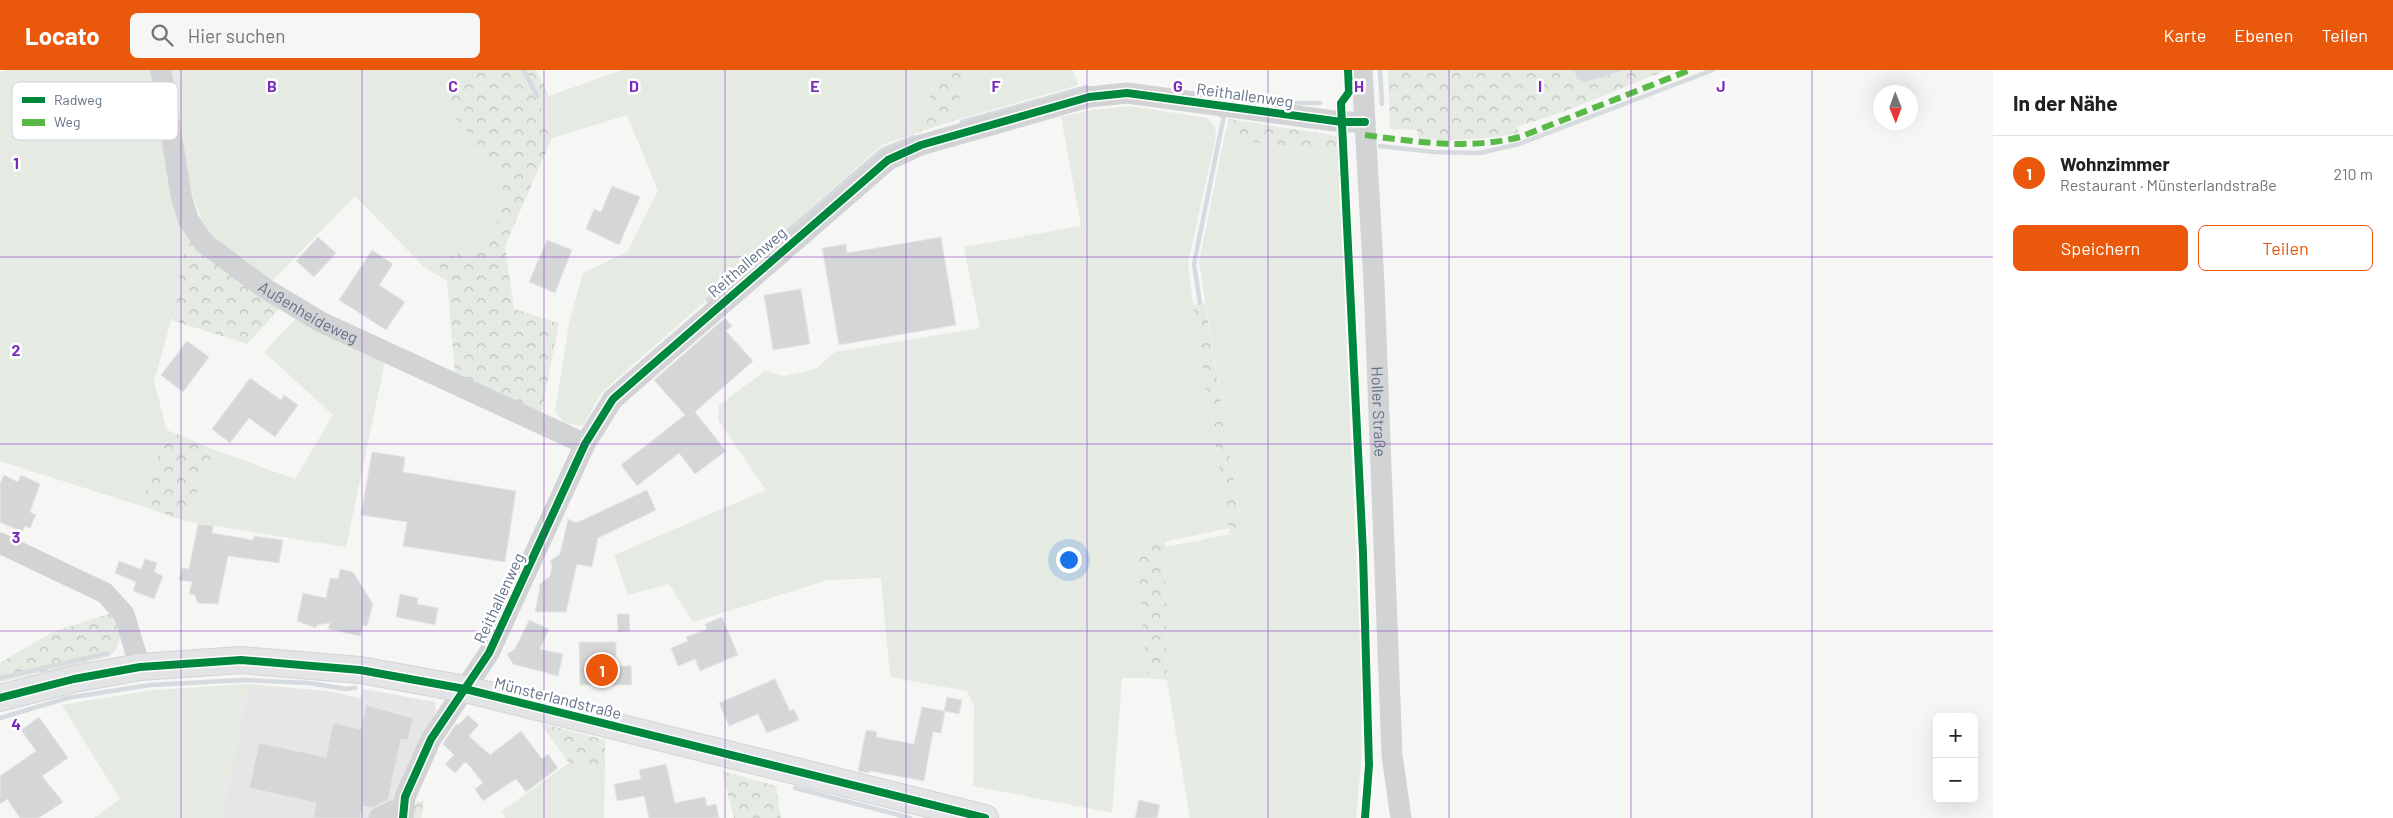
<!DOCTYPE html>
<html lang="de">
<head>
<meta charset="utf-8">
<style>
  body { margin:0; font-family:Barlow,sans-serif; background:#f6f6f6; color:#202124 }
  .controls { position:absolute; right:15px; bottom:15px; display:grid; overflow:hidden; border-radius:8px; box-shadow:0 5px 20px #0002 }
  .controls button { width:45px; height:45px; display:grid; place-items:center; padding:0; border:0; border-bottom:1px solid #e0e0e0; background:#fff; color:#202124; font:25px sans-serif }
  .compass { position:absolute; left:1873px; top:15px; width:45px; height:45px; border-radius:50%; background:#fff; box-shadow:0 5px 20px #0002; rotate:179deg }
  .you { position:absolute; left:1068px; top:489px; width:18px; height:18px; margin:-12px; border:4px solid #fff; border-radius:50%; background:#1a73e8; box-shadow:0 0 0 8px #1a73e833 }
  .badge { display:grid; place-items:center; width:32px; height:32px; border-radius:50%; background:#ea580c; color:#fff; font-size:16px; font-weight:700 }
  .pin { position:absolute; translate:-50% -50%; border:2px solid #fff; box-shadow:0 1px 5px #0006 }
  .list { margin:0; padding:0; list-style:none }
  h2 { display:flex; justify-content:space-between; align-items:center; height:65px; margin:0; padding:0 20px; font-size:21px }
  h2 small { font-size:16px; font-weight:400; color:#757577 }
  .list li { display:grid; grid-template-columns:32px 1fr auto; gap:15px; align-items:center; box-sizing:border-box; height:75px; padding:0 20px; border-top:1px solid #e0e0e0 }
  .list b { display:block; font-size:19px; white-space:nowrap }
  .list p { margin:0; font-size:16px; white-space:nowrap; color:#757577 }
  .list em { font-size:16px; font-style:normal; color:#757577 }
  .actions { display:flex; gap:10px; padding:15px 20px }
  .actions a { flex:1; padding:11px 0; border:1px solid #ea580c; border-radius:8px; text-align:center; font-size:18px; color:#ea580c }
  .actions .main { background:#ea580c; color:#fff }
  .icon { flex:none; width:28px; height:28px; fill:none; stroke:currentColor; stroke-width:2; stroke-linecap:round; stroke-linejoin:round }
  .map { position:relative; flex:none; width:1993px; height:748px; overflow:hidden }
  header { display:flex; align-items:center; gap:30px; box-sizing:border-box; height:70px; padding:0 25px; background:#ea580c; color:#fff }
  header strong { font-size:24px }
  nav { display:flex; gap:28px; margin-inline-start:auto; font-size:18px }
  .search { width:350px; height:45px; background:#f6f6f6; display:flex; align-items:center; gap:12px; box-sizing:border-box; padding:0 18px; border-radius:8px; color:#757577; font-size:19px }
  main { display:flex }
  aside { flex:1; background:#fff }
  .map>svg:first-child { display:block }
</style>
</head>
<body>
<header>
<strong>Locato</strong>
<div class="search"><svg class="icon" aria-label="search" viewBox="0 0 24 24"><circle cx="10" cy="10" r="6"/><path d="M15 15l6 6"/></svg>Hier suchen</div>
<nav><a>Karte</a><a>Ebenen</a><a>Teilen</a></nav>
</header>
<main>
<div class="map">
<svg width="1993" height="748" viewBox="0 0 1993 748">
  <defs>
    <pattern id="forest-crowns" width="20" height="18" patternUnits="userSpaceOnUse" patternTransform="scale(1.25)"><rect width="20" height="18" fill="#e5eae3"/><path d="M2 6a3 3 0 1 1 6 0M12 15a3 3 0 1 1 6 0" fill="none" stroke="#bdc2be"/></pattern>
  </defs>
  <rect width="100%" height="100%" fill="#f6f6f5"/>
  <!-- built -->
  <polygon fill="#e6e6e7" points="249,614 327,621 361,628 363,619 435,632 436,640 398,725 392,748 222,748"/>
  <!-- grass -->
  <g fill="#e5eae3">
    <polygon points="9,0 152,0 188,165 171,250 154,312 167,360 141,436 0,391 0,2"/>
    <polygon points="172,0 474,0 438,25 504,110 494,170 424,197 355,126 269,214 208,166 192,124 182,80"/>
    <polygon points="622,0 938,0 919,62 882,75 601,323 583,356 564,353 555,341 569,253 583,203 628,181 658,121 627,45 552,68 538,30"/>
    <polygon points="967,0 1073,0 1078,15 953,51"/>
    <polygon points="1130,36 1208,48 1215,57 1216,66 1188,193 1193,235 1229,458 1137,478 1147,608 1122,608 1112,743 973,716 974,636 967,621 890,607 881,508 828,510 693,552 669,514 628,525 614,485 766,420 718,350 719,335 765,301 784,306 816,299 835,282 980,258 964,177 1081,156 1061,47 1091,40"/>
    <polygon points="1224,68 1338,85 1362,616 1361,694 1356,748 1190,748 1167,610 1165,477 1242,462 1199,192"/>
    <polygon points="298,246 386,287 346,477 185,451 215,380 295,409 333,345 264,282"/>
    <polygon points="249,614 222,748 94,748 120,729 62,635 153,620"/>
    <polygon points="569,693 605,700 604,748 505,748 502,741"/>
  </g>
  <!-- forest -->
  <g fill="url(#forest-crowns)">
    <polygon points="474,0 536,0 549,26 538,30 552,68 505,176 514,239 559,253 541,344 455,305 447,211 424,197 494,170 504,110 438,25"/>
    <polygon points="938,0 967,0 953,51 919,62"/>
    <path d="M1388 0H1667L1565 41 1517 57 1519 63C1486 70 1453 71 1419 69L1417 60 1390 59Z"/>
    <polygon points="1229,49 1337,66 1338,85 1224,68"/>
    <polygon points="188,165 283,235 247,274 171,250"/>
    <polygon points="1205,233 1242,462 1230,464 1193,235"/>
    <polygon points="167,360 215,380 185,451 141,436"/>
    <polygon points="1165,471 1165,477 1167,610 1147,608 1137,478"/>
    <path d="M112 543C121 562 125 570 109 587L0 612V593L55 561Z"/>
    <polygon points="540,653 605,670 605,700 569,693"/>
    <polygon points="722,701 776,716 781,748 734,748"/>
    <polygon points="424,731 421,748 410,748 416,732"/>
  </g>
  <!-- water -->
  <polygon fill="#d5dbdf" points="1574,0 1624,0 1585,12 1577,9"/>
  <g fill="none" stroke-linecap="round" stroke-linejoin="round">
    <!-- stream -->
    <g stroke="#d5dbdf" stroke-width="4.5">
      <polyline points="524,0 537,26"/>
      <polyline points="1380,0 1382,34"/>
      <polyline points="1281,33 1320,33"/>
      <polyline points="962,52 1087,17"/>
      <polyline points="1380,76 1434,82 1480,83 1519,74 1713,0"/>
      <polyline points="708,230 882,80 914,67"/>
      <polyline points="1200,233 1194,194 1224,45 1220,45"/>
      <polyline points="0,608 108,583"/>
      <polyline points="0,648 67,628 150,615 244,610 309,613 346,619 355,618"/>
      <polyline points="795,718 910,748"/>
    </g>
  </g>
  <!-- building -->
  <g fill="#d5d6d7" stroke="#e6e6e4">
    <polygon points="612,116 640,127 619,175 586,159 594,139 601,142"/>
    <polygon points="318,167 336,183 314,207 296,191"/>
    <polygon points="941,167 956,255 839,275 822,178 846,174 847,183"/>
    <polygon points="547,170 572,180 555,223 529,212"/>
    <polygon points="372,180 393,194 379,215 405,232 386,260 339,230"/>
    <polygon points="801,219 810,274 773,280 764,225"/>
    <polygon points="725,248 732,256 726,261 753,291 695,342 726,381 695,404 679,383 637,416 621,395 685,345 654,310"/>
    <polygon points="187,271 209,287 183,322 161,305"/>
    <polygon points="250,308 281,330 284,325 298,335 275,367 249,348 230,373 212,359"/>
    <polygon points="372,382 405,387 403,402 516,421 505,492 403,476 407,452 361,445"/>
    <polygon points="4,405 18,412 21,405 40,414 30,442 36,445 30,458 25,456 22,462 0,452 0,413"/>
    <polygon points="647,420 656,440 598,468 592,497 577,494 566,542 535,542 540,518 539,515 550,506 552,495 550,491 560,484 568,449 576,453"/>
    <polygon points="198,454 213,456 212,463 253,470 254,466 283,470 279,493 228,486 218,534 197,533 195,525 189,524 192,512 179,510 182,498 189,499"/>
    <polygon points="145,489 157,493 154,502 163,506 154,529 133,521 136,512 115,503 119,491 141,499"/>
    <polygon points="340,499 353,502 373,534 367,556 363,555 360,566 328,559 330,553 317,555 316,558 297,551 303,523 326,528 330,508 338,509"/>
    <polygon points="400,524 418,528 417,534 438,538 435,555 396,547"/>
    <polygon points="617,544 629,544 630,561 618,562"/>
    <polygon points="722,547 738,585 700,601 695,589 678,596 671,578 688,571 686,567 707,559 705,554"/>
    <polygon points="529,550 549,559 540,579 563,584 558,606 513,594 507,584 515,579"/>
    <polygon points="579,572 616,572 616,596 631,596 632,615 580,615"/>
    <polygon points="775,609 790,641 794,639 799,650 767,663 758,644 729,656 719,633"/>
    <polygon points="947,627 962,630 959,644 944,641"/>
    <polygon points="366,635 413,648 408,670 401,669 388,730 372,738 363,736 360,748 313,748 316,733 249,718 259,673 326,687 333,653 361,659"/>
    <polygon points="922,637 945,641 941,663 933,662 924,711 870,701 869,703 858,701 866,660 877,662 876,667 914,674"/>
    <polygon points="468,645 479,655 469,666 490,685 521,661 542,689 548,684 558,698 526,722 516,709 483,731 475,719 483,713 467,693 464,693 455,703 445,694 454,685 443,674 456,654 458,655"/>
    <polygon points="39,647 68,688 42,706 63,732 39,748 20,748 7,729 0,734 0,706 36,681 21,660"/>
    <polygon points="666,694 675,733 705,727 707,736 716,734 719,748 649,748 644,726 617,731 614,714 641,709 639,700"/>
    <polygon points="1139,730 1160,735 1157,748 1135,748"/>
  </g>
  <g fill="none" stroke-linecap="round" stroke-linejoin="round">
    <!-- major casing -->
    <g stroke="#d2d4d5" stroke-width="28">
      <polyline id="major" points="0,628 74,609 140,597 241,590 360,600 465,619 985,748"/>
    </g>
    <!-- minor -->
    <g stroke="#d2d3d4" stroke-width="21">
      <path id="s1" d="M161 0 181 125 188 149 204 173 266 219 321 252 585 374"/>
      <path id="s2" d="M1362 0 1374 213 1392 685 1401 748"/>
      <polyline points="0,473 105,523 124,544 140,597"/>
      <polyline points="379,748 393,741 404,741"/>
      <polyline points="403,748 405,727 431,669 489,583 585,374 613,329 888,90 921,75 1089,27 1127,23 1342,52 1365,52"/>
    </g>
    <!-- major -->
    <use href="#major" stroke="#e3e4e5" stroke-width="26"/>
    <!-- quiet -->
    <path stroke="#58b947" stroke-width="6" stroke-dasharray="12 6" stroke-linecap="butt" d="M1365 65C1417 72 1468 80 1520 67L1690 0"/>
    <!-- cycleway casing -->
    <g stroke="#fff" stroke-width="11">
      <g id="cycleway">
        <polyline points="1348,0 1349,22 1341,33 1363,483 1369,695 1365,748"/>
        <polyline points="0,628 74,609 140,597 241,590 360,600 465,619 985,748"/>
        <polyline points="403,748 405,727 431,669 489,583 585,374 613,329 888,90 921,75 1089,27 1127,23 1342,52 1365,52"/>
      </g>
    </g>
    <!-- cycleway -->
    <use href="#cycleway" stroke="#00873e" stroke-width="8"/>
  </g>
  <!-- grid -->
  <path fill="none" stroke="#7b2cbf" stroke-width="1" stroke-opacity="0.55" d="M181 0V748M362 0V748M544 0V748M725 0V748M906 0V748M1087 0V748M1268 0V748M1449 0V748M1631 0V748M1812 0V748M0 187H1993M0 374H1993M0 561H1993"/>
  <g text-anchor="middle" stroke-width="5" stroke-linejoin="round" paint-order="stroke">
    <!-- street labels -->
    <g font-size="16" fill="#637188" stroke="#fff">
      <text transform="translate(1245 25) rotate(8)" y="6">Reithallenweg</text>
      <text transform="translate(747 192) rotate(-41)" y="6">Reithallenweg</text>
      <text dy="6" stroke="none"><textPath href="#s1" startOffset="306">Außenheideweg</textPath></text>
      <text dy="6" stroke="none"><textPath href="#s2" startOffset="342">Holler Straße</textPath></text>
      <text transform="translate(499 528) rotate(-65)" y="6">Reithallenweg</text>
      <text transform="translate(558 628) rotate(14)" y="6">Münsterlandstraße</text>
    </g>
  </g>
  <!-- legend -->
  <rect x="12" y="12" width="166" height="58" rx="8" fill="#fff" stroke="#d0d4db" stroke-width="1"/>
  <rect x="22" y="27" width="23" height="6" fill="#00873e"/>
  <rect x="22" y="49" width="23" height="7" fill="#58b947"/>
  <g font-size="14" fill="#637188">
    <text x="54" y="35">Radweg</text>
    <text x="54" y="57">Weg</text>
  </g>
  <g font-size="16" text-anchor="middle" font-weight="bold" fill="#7b2cbf" stroke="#fff" stroke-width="5" stroke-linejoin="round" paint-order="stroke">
    <text x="272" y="22">B</text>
    <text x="453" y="22">C</text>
    <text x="634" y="22">D</text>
    <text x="815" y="22">E</text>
    <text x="996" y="22">F</text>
    <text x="1178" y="22">G</text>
    <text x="1359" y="22">H</text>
    <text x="1540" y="22">I</text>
    <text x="1721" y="22">J</text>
    <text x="16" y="99">1</text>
    <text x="16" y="286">2</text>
    <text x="16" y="473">3</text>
    <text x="16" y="660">4</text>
  </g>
</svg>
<div class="controls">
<button>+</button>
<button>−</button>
</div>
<svg class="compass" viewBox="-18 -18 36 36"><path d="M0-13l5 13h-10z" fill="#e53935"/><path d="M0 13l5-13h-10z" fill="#757577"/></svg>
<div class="you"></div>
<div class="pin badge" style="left:602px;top:600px">1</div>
</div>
<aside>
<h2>In der Nähe<small></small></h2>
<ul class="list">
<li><span class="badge">1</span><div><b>Wohnzimmer</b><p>Restaurant · Münsterlandstraße</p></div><em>210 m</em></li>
</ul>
<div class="actions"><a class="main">Speichern</a><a>Teilen</a></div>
</aside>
</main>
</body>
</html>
